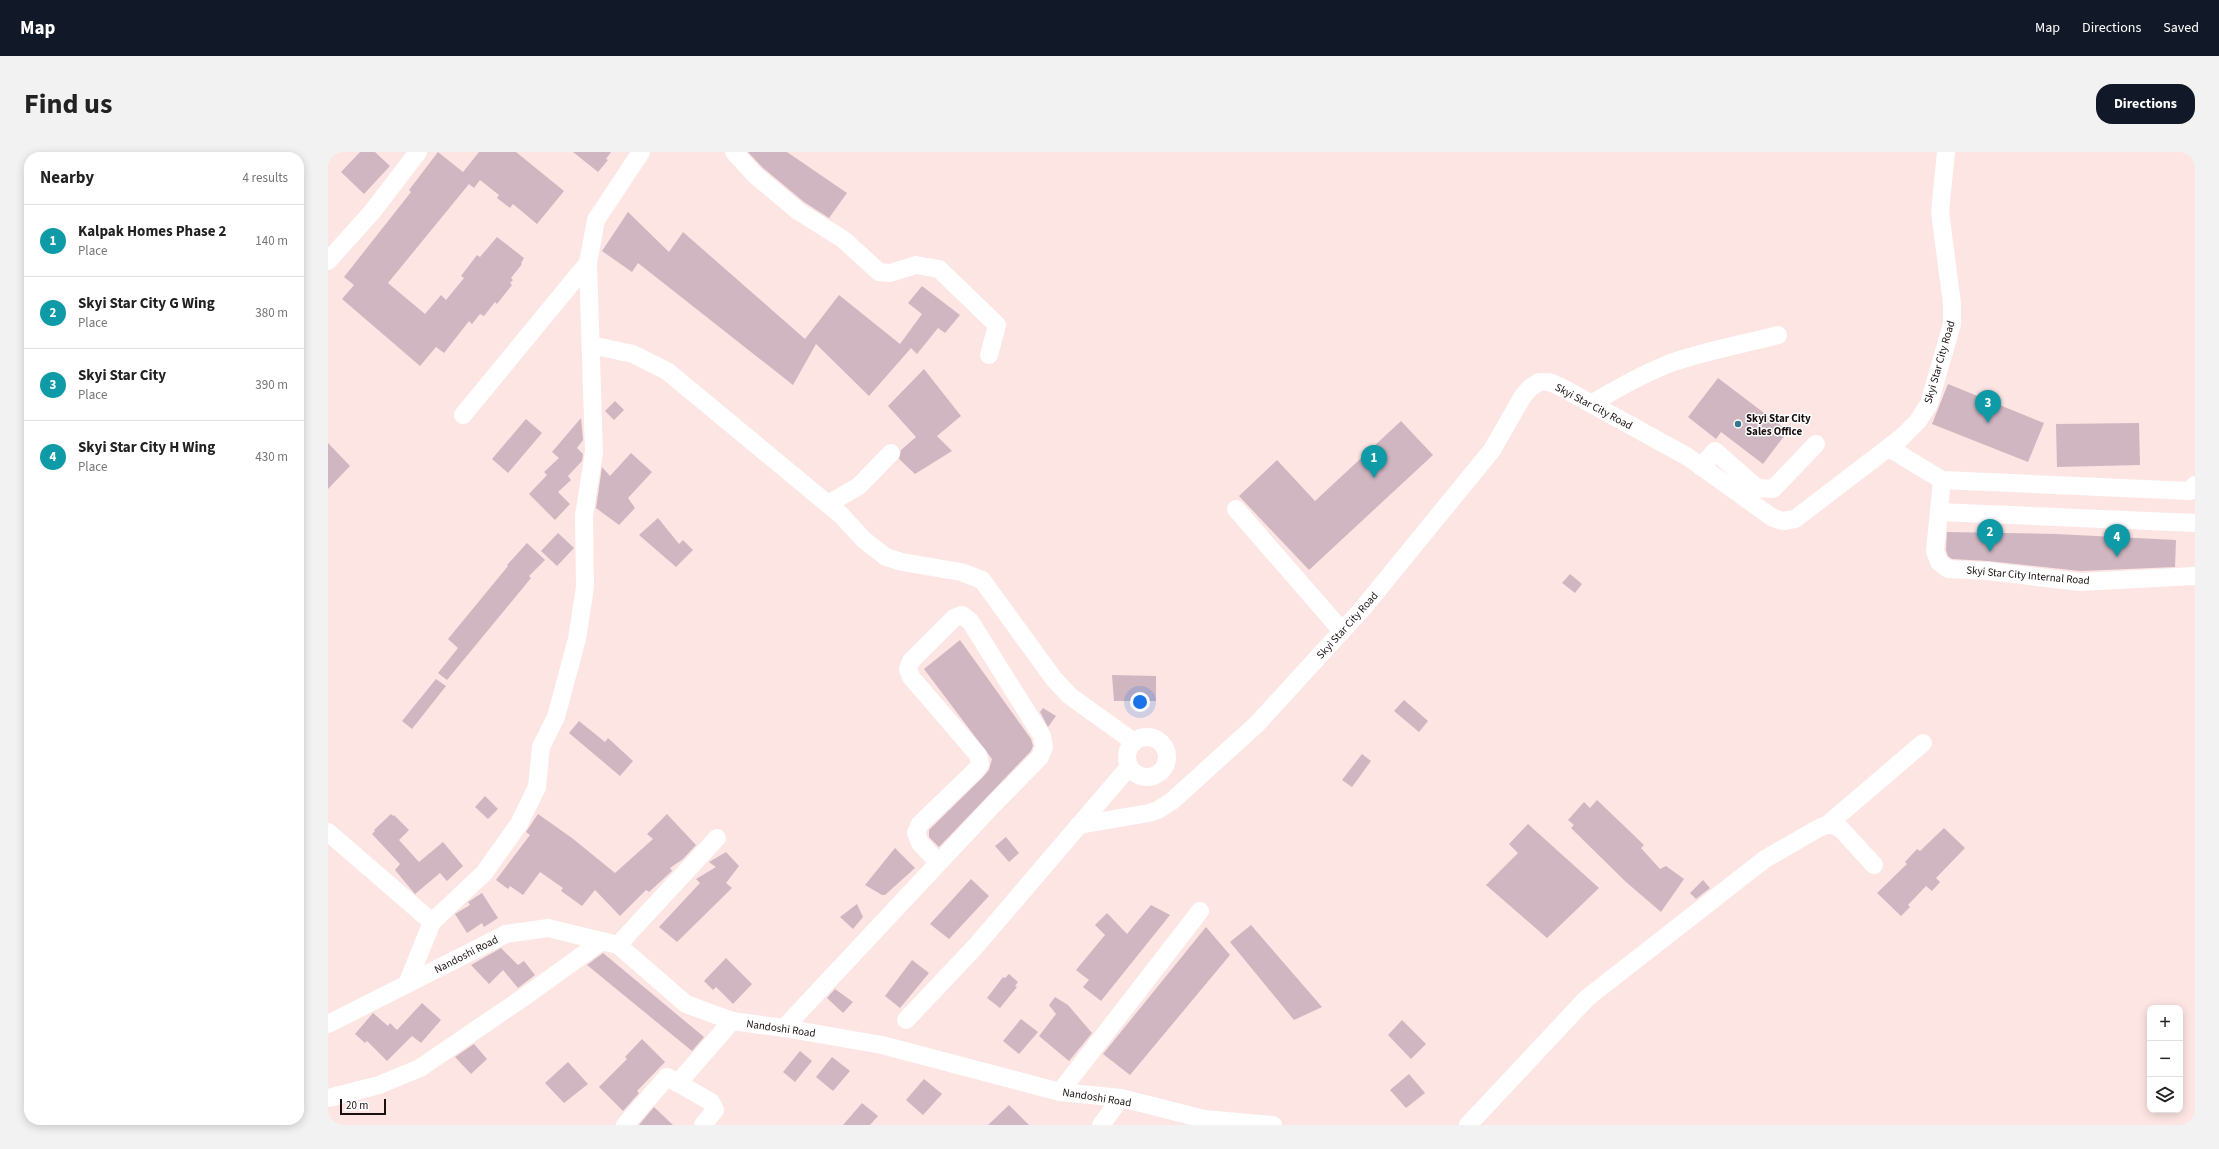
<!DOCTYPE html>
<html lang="en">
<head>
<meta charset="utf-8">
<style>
  body { margin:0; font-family:"Source Sans 3",sans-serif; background:#f2f2f2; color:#222 }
  .controls { position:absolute; right:12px; bottom:12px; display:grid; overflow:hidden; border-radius:8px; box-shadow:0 2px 10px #0003 }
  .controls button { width:36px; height:36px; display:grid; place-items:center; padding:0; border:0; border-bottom:1px solid #e0e0e0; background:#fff; color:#222; font:20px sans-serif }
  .scale { position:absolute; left:12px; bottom:10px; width:46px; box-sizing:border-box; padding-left:4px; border:2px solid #19100f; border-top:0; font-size:11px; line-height:14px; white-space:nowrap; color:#19100f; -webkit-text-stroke:3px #fff; paint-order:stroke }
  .you { position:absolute; left:812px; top:550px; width:14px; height:14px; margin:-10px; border:3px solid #fff; border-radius:50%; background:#1a73e8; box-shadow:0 0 0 6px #1a73e833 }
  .badge { display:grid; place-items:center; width:26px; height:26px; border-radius:50%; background:#111827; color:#fff; font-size:13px; font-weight:700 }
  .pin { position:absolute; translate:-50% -33px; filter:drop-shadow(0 1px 2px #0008) }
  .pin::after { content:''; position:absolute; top:21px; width:14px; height:12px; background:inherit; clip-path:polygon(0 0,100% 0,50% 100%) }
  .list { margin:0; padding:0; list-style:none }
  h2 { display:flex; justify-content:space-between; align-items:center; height:52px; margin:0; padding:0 16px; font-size:17px }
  h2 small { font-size:13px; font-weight:400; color:#767676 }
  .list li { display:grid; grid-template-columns:26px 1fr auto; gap:12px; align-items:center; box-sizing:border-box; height:72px; padding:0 16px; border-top:1px solid #e0e0e0 }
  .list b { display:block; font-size:15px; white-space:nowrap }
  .list p { margin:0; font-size:13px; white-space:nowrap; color:#767676 }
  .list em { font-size:13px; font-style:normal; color:#767676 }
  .icon { flex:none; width:22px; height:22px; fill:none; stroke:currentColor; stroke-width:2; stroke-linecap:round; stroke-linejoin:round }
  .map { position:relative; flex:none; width:1867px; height:973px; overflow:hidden; border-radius:16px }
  header { display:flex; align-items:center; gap:24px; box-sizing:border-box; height:56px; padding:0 20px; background:#111827; color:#fff }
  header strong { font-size:19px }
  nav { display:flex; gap:22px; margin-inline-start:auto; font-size:14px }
  .intro { display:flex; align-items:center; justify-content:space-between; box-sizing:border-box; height:96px; padding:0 24px }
  h1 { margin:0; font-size:28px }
  .button { padding:10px 18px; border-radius:16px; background:#111827; color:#fff; font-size:14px; font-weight:700 }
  main { display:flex; gap:24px; padding:0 24px }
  aside { flex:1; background:#fff; border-radius:16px; box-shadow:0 2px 10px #0003 }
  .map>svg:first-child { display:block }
</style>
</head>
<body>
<header>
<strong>Map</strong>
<nav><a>Map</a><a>Directions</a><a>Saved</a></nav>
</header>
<div class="intro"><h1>Find us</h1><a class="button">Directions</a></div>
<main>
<aside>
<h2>Nearby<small>4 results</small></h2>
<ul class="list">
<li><span class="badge" style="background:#0f9aa8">1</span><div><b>Kalpak Homes Phase 2</b><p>Place</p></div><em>140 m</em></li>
<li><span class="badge" style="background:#0f9aa8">2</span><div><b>Skyi Star City G Wing</b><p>Place</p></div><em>380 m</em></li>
<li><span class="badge" style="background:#0f9aa8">3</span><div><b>Skyi Star City</b><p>Place</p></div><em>390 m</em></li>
<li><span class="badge" style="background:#0f9aa8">4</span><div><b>Skyi Star City H Wing</b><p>Place</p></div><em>430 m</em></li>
</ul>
</aside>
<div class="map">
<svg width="1867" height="973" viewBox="0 0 1867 973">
  <rect width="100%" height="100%" fill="#fde5e3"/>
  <!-- building -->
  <g fill="#d0b6c1">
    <polygon points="32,0 47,0 62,14 36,42 13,20"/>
    <polygon points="110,0 135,20 151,0 188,0 236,39 209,72 185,52 182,56 169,46 171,43 152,28 146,36 141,32 60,131 97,162 113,143 118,148 136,126 133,124 149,103 152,105 169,85 196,106 193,111 194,112 183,126 185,128 182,131 184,133 169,152 167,150 156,164 152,162 144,172 141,169 116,201 108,195 92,214 14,147 26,133 16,125 83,40 81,38"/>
    <polygon points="245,0 283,0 278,7 280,8 270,20"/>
    <polygon points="420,0 459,0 519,41 501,66 476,50 434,15"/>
    <polygon points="300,60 341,100 355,80 477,187 511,143 572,192 594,162 580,151 594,134 632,163 617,181 610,176 589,202 583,196 541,244 488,192 465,233 310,111 304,120 274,99"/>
    <polygon points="596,217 633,264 609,284 624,299 587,322 571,307 573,298 588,285 560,254"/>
    <polygon points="1390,226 1460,279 1435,312 1393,280 1388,287 1360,265"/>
    <polygon points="1620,232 1716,271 1700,310 1604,272"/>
    <polygon points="287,249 296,258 286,268 277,259"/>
    <polygon points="253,266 255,288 249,296 255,302 254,309 240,324 243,328 230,340 242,352 227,368 201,342 219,323 216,320 231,306 224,300"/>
    <polygon points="198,267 214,281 180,321 164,307"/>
    <polygon points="1073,269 1105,303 981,418 911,344 949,308 987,349"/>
    <polygon points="1811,271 1812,313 1729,315 1728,272"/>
    <polygon points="0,291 22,314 0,337"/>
    <polygon points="303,301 324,320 300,346 307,356 291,373 268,356 274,315 282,324"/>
    <polygon points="330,366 351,392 355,388 365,398 348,415 311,383"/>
    <polygon points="1619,380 1728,382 1848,388 1847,415 1752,419 1660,409 1624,407 1620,404 1618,398"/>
    <polygon points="230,381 246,396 229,414 213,399"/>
    <polygon points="199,391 217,408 201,424 203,426 119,528 110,521 130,496 120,487 180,414 179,413"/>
    <polygon points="1242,422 1254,432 1247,441 1234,431"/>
    <polygon points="632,488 703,587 705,594 703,599 611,695 601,685 601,678 655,625 661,618 664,607 596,517"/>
    <polygon points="784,523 828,524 828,549 786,549"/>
    <polygon points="108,527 118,534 84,577 74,569"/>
    <polygon points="1076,548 1100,569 1091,580 1066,559"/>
    <polygon points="715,556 728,564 720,575 712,560"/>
    <polygon points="251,569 277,590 280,586 305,609 292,624 241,581"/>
    <polygon points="1034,602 1043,609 1024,635 1014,628"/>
    <polygon points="157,644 170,657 160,667 147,655"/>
    <polygon points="1269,648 1316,693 1313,696 1332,717 1338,714 1356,727 1333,760 1298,730 1243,676 1246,673 1240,668 1256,650 1262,656"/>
    <polygon points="63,662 65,664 66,663 81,678 71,688 91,710 115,690 135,714 119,729 112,721 87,742 67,718 72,712 44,682 47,679 46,678"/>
    <polygon points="210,662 244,686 287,721 325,687 319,682 339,662 368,693 355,707 342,716 344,719 321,740 318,738 292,764 267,738 254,754 233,739 235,736 212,720 195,743 182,734 180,737 168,728 202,683 198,680"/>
    <polygon points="1200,672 1271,736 1219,786 1158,733 1190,701 1181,692"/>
    <polygon points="1616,676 1637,696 1608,726 1612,730 1604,739 1598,734 1580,753 1582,755 1573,764 1549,741 1579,712 1577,710 1589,697 1592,699"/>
    <polygon points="678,685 691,701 681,710 667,694"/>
    <polygon points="567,696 587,716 557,743 554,743 537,733"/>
    <polygon points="398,700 411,714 398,731 404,736 349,790 331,775 372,731 368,727 388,715 381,710"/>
    <polygon points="643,727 661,744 621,787 602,772"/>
    <polygon points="1375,728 1382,736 1368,747 1362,741"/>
    <polygon points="154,741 170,766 156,775 154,771 139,781 127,762 142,753 140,750"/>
    <polygon points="529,752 535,765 525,777 512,765"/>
    <polygon points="823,753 842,763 773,849 755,835 761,828 748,818 777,783 767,773 779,761 799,782"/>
    <polygon points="923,773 994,855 966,868 902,790"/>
    <polygon points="878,775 902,803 802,923 775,902"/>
    <polygon points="173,796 190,813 196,809 207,823 190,836 175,818 161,832 143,813"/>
    <polygon points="275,801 376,885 364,899 259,813"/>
    <polygon points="398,806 424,832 405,852 388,835 385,838 376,829"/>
    <polygon points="584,808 601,821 572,856 557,844"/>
    <polygon points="681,822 690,830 687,834 689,835 672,856 659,846 675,825 677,826"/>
    <polygon points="507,837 525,850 515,861 499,846"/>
    <polygon points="727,845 740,853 764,881 741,909 711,884 728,862 721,853"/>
    <polygon points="94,851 113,868 93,891 84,884 59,909 39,889 37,891 27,882 45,861 60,874 62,871 69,878"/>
    <polygon points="693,867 710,880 691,902 675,889"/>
    <polygon points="1074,868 1098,892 1083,907 1060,883"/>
    <polygon points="314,887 337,910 309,939 311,941 295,959 271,935 299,907 297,905"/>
    <polygon points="146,892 159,907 143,922 127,905"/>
    <polygon points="472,899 484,909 467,930 455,920"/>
    <polygon points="504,905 522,919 505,939 488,925"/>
    <polygon points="240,910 260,932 236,951 217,931"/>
    <polygon points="1081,922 1097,941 1078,956 1062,938"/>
    <polygon points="596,927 614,942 595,963 578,948"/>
    <polygon points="534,951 550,964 542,973 515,973"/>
    <polygon points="681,953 701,973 660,973"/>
    <polygon points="326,955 345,973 311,973"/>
  </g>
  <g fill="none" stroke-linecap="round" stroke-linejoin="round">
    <!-- minor -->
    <g stroke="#fff" stroke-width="18">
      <polyline points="406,0 427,23 470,59 516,88 551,120 562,121 588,113 611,117 669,173 661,203"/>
      <polyline points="0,109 44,60 90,0"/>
      <polyline points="263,193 305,202 339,219 513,363 536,388 558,405 574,410 633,420 654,428 726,527 742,544 806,590"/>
      <path d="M1263 252C1288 237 1313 223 1340 212 1375 199 1413 193 1450 183"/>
      <polyline points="135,263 260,111"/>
      <polyline points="1561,296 1614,328 1862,339 1867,333"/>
      <polyline points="1373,315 1387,299 1429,336 1445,337 1488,292"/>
      <polyline points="1614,328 1607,399 1611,410 1620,417 1659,419 1752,430 1867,424"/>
      <polyline points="500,352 531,334 563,301"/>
      <polyline points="908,357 1014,479"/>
      <polyline points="1611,360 1867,371"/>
      <circle cx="819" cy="605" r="20"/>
      <polyline points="751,673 821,661 830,658 844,649 929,572 1035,456 1164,298 1195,244 1202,236 1211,230 1221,230 1231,234 1360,305 1445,366 1455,369 1467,367 1573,286 1590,269 1601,252 1624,172 1624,152 1612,60 1618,0"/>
      <polyline points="1499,673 1595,591"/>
      <polyline points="0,680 104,770"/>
      <polyline points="290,793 389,686"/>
      <polyline points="79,832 104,770 156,721 191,672 209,635 213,595 228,565 249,487 257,435 256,364 266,300 260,111 268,68 313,0"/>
      <polyline points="578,868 647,795 801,615"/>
      <polyline points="0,872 178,782 220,776 290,793 358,852 404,869 456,876 554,893 732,940 793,946 876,967 945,973"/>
      <polyline points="456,876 661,657 712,605 716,595 714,584 642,469 634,463 626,466 583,509 580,517 583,525 650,603 652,612 648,618 592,672 588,681 592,691 610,710"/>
      <polyline points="350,931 383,950 387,958 375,973"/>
      <polyline points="732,940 872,759"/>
      <polyline points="0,946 51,933 92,916 199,843 274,789"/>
      <polyline points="297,973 339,925 350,931 404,869"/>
      <polyline points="773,973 793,946"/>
      <path d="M1140 973 1259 846 1437 707 1491 676C1500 672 1505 672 1513 677L1546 713"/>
    </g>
  </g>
  <!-- markers -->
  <circle fill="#36788a" stroke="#fff" stroke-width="1.5" cx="1410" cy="272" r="4"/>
  <g text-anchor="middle" stroke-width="3" stroke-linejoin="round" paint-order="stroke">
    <!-- street labels -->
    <g font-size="11" fill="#19100f" stroke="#fff">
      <text transform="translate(1611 210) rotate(-74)" y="4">Skyi Star City Road</text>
      <text transform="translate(1266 254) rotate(28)" y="4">Skyi Star City Road</text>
      <text transform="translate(1700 423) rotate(5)" y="4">Skyi Star City Internal Road</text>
      <text transform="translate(1019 473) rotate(-48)" y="4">Skyi Star City Road</text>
      <text transform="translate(138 802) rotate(-27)" y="4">Nandoshi Road</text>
      <text transform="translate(453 876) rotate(8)" y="4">Nandoshi Road</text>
      <text transform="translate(769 945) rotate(9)" y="4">Nandoshi Road</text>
    </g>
    <!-- poi labels -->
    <g font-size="11" font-weight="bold" fill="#19100f" stroke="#fff" text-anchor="start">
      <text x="1418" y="270">Skyi Star City<tspan x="1418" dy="13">Sales Office</tspan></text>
    </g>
  </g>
</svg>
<div class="controls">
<button>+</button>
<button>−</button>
<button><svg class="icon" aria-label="layers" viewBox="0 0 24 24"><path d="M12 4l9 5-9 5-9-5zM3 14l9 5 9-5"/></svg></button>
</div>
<div class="scale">20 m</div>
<div class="you"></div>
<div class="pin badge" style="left:1046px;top:326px;background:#0f9aa8">1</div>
<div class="pin badge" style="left:1662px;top:400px;background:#0f9aa8">2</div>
<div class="pin badge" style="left:1660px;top:271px;background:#0f9aa8">3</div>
<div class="pin badge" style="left:1789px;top:405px;background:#0f9aa8">4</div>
</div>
</main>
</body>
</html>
